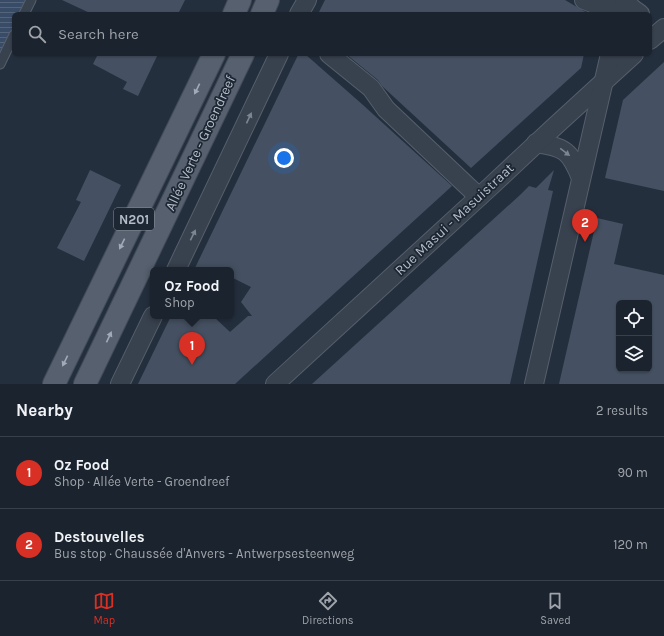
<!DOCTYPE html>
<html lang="en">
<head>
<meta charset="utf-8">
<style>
  body { margin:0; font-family:Karla,sans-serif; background:#242b36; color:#f1f3f6 }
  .controls { position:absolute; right:12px; bottom:12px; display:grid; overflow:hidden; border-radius:6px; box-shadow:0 1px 3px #0004 }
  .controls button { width:36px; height:36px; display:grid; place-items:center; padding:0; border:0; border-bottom:1px solid #39404a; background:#1b232e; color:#f1f3f6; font:20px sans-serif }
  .you { position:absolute; left:284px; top:158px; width:14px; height:14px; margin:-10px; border:3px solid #fff; border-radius:50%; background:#1a73e8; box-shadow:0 0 0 6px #1a73e833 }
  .badge { display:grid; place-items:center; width:26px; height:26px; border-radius:50%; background:#d93025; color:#fff; font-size:13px; font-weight:700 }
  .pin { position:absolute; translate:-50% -33px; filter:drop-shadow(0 1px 2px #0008) }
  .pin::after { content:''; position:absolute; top:21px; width:14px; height:12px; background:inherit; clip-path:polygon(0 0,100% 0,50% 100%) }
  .popup { position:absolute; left:150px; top:267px; width:84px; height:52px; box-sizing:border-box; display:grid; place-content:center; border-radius:6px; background:#1b232e; filter:drop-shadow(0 1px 3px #0005); font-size:13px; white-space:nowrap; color:#a0a4aa }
  .popup b { font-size:15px; color:#f1f3f6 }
  .popup::after { content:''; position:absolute; left:50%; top:100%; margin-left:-8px; border:8px solid transparent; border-top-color:#1b232e }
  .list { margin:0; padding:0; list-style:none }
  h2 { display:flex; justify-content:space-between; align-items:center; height:52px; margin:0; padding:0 16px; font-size:17px }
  h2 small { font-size:13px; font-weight:400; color:#a0a4aa }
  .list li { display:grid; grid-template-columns:26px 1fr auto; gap:12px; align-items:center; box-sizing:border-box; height:72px; padding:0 16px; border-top:1px solid #39404a }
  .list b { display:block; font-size:15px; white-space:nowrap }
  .list p { margin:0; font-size:13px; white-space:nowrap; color:#a0a4aa }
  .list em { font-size:13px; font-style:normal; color:#a0a4aa }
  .icon { flex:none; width:22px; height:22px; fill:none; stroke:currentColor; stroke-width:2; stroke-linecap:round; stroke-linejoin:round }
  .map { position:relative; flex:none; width:664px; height:384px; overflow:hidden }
  .search { position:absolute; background:#1b232e; box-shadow:0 1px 3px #0004; left:12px; right:12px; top:12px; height:44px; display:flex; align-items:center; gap:10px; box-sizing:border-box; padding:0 14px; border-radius:6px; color:#a0a4aa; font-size:15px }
  .sheet { height:196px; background:#1b232e }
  nav { display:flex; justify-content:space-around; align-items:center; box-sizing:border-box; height:56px; border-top:1px solid #39404a; background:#1b232e; font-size:11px; color:#a0a4aa }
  nav a { display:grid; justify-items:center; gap:2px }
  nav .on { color:#d93025 }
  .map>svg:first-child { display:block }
</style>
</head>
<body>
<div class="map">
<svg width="664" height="384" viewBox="0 0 664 384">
  <defs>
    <pattern id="water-rules" width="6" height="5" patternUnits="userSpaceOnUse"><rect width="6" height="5" fill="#394c67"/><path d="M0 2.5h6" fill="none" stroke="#53647b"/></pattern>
  </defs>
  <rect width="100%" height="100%" fill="#242f3e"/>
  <!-- water -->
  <polygon fill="url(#water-rules)" points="0,0 27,0 20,14 14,14 14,27 0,56"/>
  <!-- building -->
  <g fill="#455162" fill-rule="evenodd">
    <polygon points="62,0 185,0 178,14 92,14"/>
    <polygon points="325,0 565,0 589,14 318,14"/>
    <polygon points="98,54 158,54 138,96 123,89 127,82 93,64"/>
    <polygon points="305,54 363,105 452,186 235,384 138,384 171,316 213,316 230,332 248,316 252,316 241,302 251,287 231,277 231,270 194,270 298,55"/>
    <polygon points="346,54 584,54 581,68 471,168 382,86 378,80"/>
    <polygon points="664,62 664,191 605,178 623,100"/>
    <polygon points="90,170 121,185 84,261 57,248 81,202 76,200"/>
    <polygon points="554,170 548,190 553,191 510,384 312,384 520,195 529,186 536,188"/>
    <path d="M597 218 623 224 614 264 664 275V384H559ZM619 303H649V369H619Z"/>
  </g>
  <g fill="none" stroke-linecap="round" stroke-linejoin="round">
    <!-- service casing -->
    <g stroke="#565f6c" stroke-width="11">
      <g id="service">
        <polyline points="24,14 31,0"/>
        <polyline points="0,64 14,35"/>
      </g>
    </g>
    <!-- minor casing -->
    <g stroke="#565f6c" stroke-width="20">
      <g id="minor">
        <polyline points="584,0 600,6 619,10"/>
        <polyline points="624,0 633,9 640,14"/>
        <polyline points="299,14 307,0"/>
        <polyline points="650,40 664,28"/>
        <polyline points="329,54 371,88 386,109 479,197"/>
        <path d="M536 143C565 147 570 151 581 178"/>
        <polyline points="176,270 279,54"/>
        <polyline points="120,384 153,316"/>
        <polyline points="275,384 491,186 553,128 634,54"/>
        <polyline points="534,384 610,54"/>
      </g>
    </g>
    <!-- primary casing -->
    <g stroke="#414a57" stroke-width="24">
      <g id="primary">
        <polyline points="234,14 240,0"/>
        <polyline points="262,14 268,0"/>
        <polyline points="54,384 214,54"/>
        <polyline points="85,384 243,54"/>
      </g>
    </g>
    <!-- service -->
    <use href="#service" stroke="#38414e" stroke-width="9"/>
    <!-- minor -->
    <use href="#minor" stroke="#38414e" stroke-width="18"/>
    <!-- primary -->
    <use href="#primary" stroke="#56606e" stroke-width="22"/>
  </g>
  <!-- one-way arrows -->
  <defs><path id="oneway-solid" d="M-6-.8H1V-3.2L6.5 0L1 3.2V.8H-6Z"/></defs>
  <g fill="#a1aab7">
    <use href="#oneway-solid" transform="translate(197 89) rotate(116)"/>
    <use href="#oneway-solid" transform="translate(122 244) rotate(116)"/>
    <use href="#oneway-solid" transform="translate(109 337) rotate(-65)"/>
    <use href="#oneway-solid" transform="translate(65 361) rotate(116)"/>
  </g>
  <g fill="#7c8592">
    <use href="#oneway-solid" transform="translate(249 118) rotate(-65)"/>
    <use href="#oneway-solid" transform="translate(565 152) rotate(37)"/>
    <use href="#oneway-solid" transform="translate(193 235) rotate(-64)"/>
  </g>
  <g text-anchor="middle" stroke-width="3.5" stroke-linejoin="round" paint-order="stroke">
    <!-- shield labels -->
    <rect fill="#1d2633" stroke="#878f9c" stroke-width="1" x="114" y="208" width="40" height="22" rx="3"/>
    <g font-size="13" font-weight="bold" fill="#b4bcc9">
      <text x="134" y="224">N201</text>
    </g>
    <!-- street labels -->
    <g font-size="14" fill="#b4bcc9" stroke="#1d2633">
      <text transform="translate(200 143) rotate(-65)" y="5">Allée Verte - Groendreef</text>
      <text transform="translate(454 219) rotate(-43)" y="5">Rue Masui - Masuistraat</text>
    </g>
  </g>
</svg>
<div class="controls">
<button><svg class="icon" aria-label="locate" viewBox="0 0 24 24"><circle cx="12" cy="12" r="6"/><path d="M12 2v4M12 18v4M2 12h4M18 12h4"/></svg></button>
<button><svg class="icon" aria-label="layers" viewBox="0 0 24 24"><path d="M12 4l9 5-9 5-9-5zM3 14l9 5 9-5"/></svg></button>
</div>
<div class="you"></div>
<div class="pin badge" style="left:192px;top:365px">1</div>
<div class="popup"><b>Oz Food</b>Shop</div>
<div class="pin badge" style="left:585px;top:242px">2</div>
<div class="search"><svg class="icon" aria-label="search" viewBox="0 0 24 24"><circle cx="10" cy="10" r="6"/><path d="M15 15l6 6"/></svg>Search here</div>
</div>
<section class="sheet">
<h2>Nearby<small>2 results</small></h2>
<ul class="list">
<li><span class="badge">1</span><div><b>Oz Food</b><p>Shop · Allée Verte - Groendreef</p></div><em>90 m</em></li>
<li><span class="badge">2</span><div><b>Destouvelles</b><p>Bus stop · Chaussée d'Anvers - Antwerpsesteenweg</p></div><em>120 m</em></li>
</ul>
</section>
<nav>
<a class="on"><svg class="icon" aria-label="map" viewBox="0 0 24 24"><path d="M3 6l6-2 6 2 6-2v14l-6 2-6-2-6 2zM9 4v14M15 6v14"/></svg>Map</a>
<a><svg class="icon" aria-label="directions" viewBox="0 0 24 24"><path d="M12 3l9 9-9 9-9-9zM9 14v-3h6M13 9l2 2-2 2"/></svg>Directions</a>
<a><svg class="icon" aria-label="saved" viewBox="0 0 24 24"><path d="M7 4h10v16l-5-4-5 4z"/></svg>Saved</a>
</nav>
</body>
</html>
